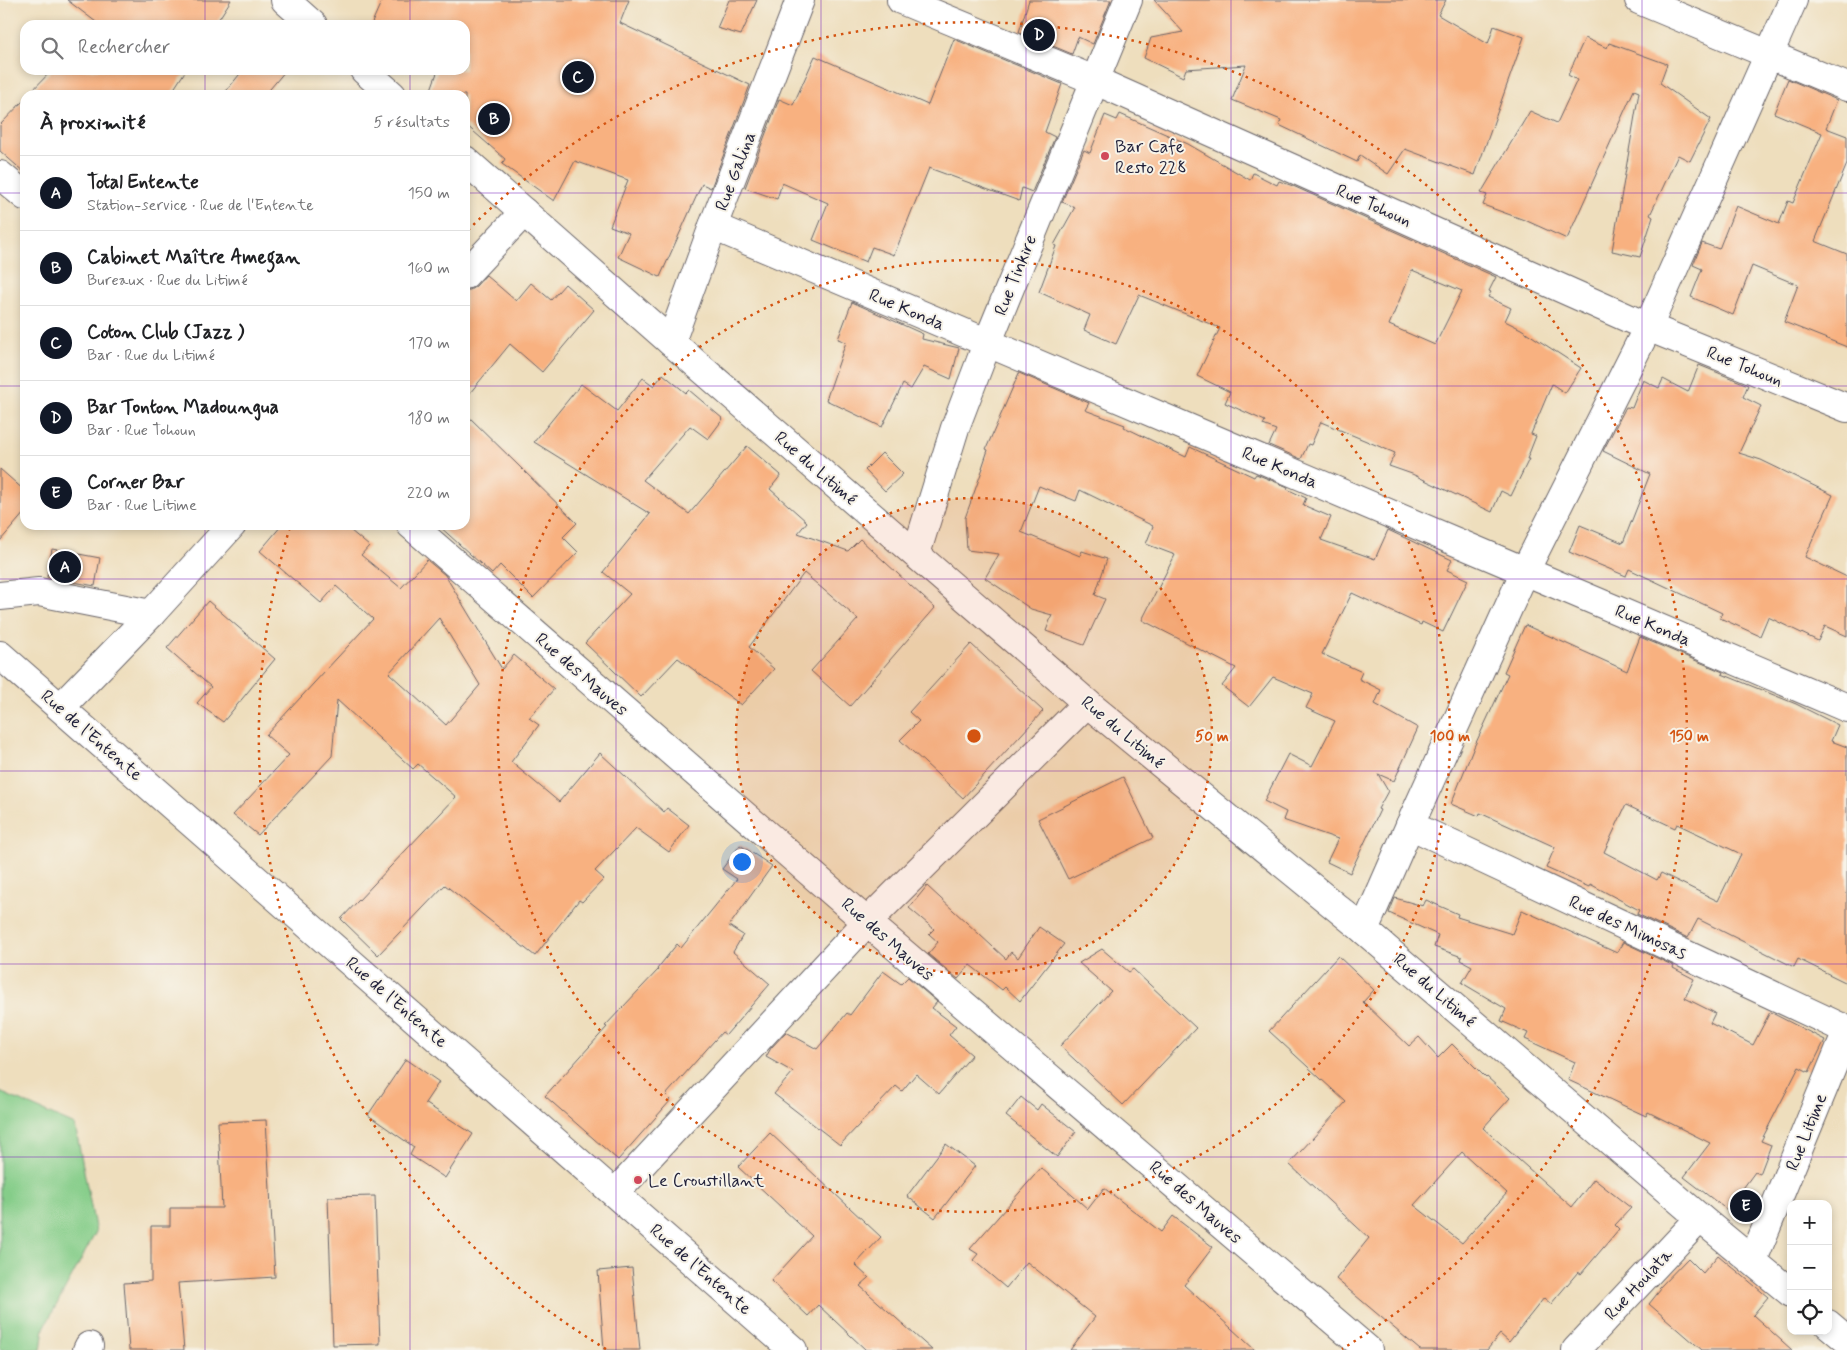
<!DOCTYPE html>
<html lang="fr">
<head>
<meta charset="utf-8">
<style>
  body { margin:0; font-family:Mynerve,sans-serif; background:#f6f6f6; color:#202124 }
  .controls { position:absolute; right:15px; bottom:15px; display:grid; overflow:hidden; border-radius:10px; box-shadow:0 2px 8px #0003 }
  .controls button { width:45px; height:45px; display:grid; place-items:center; padding:0; border:0; border-bottom:1px solid #e0e0e0; background:#fff; color:#202124; font:25px sans-serif }
  .you { position:absolute; left:741px; top:861px; width:18px; height:18px; margin:-12px; border:4px solid #fff; border-radius:50%; background:#1a73e8; box-shadow:0 0 0 8px #1a73e833 }
  .badge { display:grid; place-items:center; width:32px; height:32px; border-radius:50%; background:#111827; color:#fff; font-size:16px; font-weight:700 }
  .pin { position:absolute; translate:-50% -50%; border:2px solid #fff; box-shadow:0 1px 5px #0006 }
  .list { margin:0; padding:0; list-style:none }
  h2 { display:flex; justify-content:space-between; align-items:center; height:65px; margin:0; padding:0 20px; font-size:21px }
  h2 small { font-size:16px; font-weight:400; color:#757577 }
  .list li { display:grid; grid-template-columns:32px 1fr auto; gap:15px; align-items:center; box-sizing:border-box; height:75px; padding:0 20px; border-top:1px solid #e0e0e0 }
  .list b { display:block; font-size:19px; white-space:nowrap }
  .list p { margin:0; font-size:16px; white-space:nowrap; color:#757577 }
  .list em { font-size:16px; font-style:normal; color:#757577 }
  .icon { flex:none; width:28px; height:28px; fill:none; stroke:currentColor; stroke-width:2; stroke-linecap:round; stroke-linejoin:round }
  .map { position:relative; flex:none; width:1847px; height:1350px; overflow:hidden }
  .search { position:absolute; background:#fff; box-shadow:0 2px 8px #0003; left:20px; top:20px; width:450px; height:55px; display:flex; align-items:center; gap:12px; box-sizing:border-box; padding:0 18px; border-radius:15px; color:#757577; font-size:19px }
  .panel { position:absolute; background:#fff; box-shadow:0 2px 8px #0003; left:20px; top:90px; width:450px; height:440px; border-radius:15px }
  .map>svg:first-child { display:block }
</style>
</head>
<body>
<div class="map">
<svg width="1847" height="1350" viewBox="0 0 1847 1350">
  <rect width="100%" height="100%" fill="#f7f3e8"/>
  <filter id="ink" filterUnits="userSpaceOnUse"><feTurbulence type="fractalNoise" baseFrequency=".02" numOctaves="2"/><feDisplacementMap in="SourceGraphic" scale="10" xChannelSelector="R" yChannelSelector="G"/><feConvolveMatrix kernelMatrix="1 2 1 2 8 2 1 2 1" color-interpolation-filters="sRGB"/></filter>
  <filter id="wash" filterUnits="userSpaceOnUse"><feTurbulence type="fractalNoise" baseFrequency=".0096" numOctaves="4" result="noise"/><feDisplacementMap in="SourceGraphic" scale="20" xChannelSelector="R" yChannelSelector="G"/><feGaussianBlur stdDeviation="1.12" result="paint"/><feColorMatrix in="noise" values="0 0 0 0 0 0 0 0 0 0 0 0 0 0 0 0 0 1.4 0 .05"/><feComposite in="paint" operator="in"/></filter>
  <g filter="url(#wash)">
    <rect width="100%" height="100%" fill="#eedebd"/>
    <!-- green -->
    <polygon fill="#85cd89" stroke="#547862" points="0,1092 75,1125 96,1232 44,1328 41,1350 0,1350"/>
    <g id="blocks">
      <!-- building -->
      <g fill="#f8b180" fill-rule="evenodd">
        <polygon points="67,0 231,0 215,25 93,25 96,22"/>
        <polygon points="382,0 629,0 620,23 750,85 711,188 702,184 660,277 618,257 629,233 610,226 628,180 575,161 554,201 502,164 505,159 465,124 465,95 429,95 438,70 465,70 465,25 371,25"/>
        <polygon points="729,0 757,0 741,35 717,28"/>
        <polygon points="1029,0 1111,0 1093,44 1078,37 1072,54 1019,32"/>
        <polygon points="1154,0 1446,0 1438,15 1488,44 1494,26 1524,37 1475,175 1405,149 1388,174 1360,155 1357,162 1279,125 1281,120 1232,100 1246,65 1186,69 1183,77 1144,58 1151,38 1183,32"/>
        <polygon points="1585,38 1607,48 1609,43 1667,64 1660,83 1711,119 1690,161 1678,155 1650,215 1653,217 1640,257 1612,251 1639,92 1634,90 1567,239 1527,221 1483,205 1487,195 1481,193 1530,111 1557,123 1577,80 1568,75"/>
        <polygon points="954,39 1062,84 1045,132 1055,137 1032,192 1022,188 1019,201 929,168 894,255 872,247 866,262 813,240 828,203 782,183 777,199 745,188 779,99 793,105 815,56 928,105"/>
        <polygon points="52,70 186,70 170,95 28,95"/>
        <polygon points="243,70 286,70 265,95 223,95"/>
        <polygon points="1788,79 1837,100 1826,128 1847,136 1847,164 1815,241 1847,254 1847,347 1784,322 1798,285 1752,266 1733,315 1691,297 1702,269 1693,265 1702,243 1719,249 1736,206 1779,224 1788,201 1793,203 1822,133 1774,113"/>
        <polygon points="25,99 25,173 0,151 0,125"/>
        <path d="M1120 114 1188 144 1250 180 1253 173 1277 185 1279 181 1293 186 1496 277 1489 291 1491 292 1488 297 1511 308 1505 321 1521 329 1581 368 1565 393 1552 384 1531 434 1536 436 1527 459H1529L1511 496 1501 491 1492 512 1412 474 1389 466 1395 453 1321 422 1311 445 1308 444 1301 459 1269 445 1276 430 1263 425 1265 421 1225 403 1230 392 1197 376 1220 328 1139 295 1116 344 1084 330 1090 315 1039 292 1056 246 1054 245 1075 207 1062 202 1084 150 1090 153 1105 115 1117 120ZM1412 270 1462 291 1435 345 1389 325Z"/>
        <polygon points="486,275 516,301 531,283 551,300 565,284 594,310 542,372 510,344 465,399 465,290 470,290 476,286"/>
        <polygon points="852,302 923,334 922,339 959,348 951,379 924,367 911,389 903,384 882,427 826,400 846,342 838,339"/>
        <polygon points="1699,365 1748,385 1743,397 1761,406 1739,453 1761,460 1833,495 1805,557 1847,577 1847,636 1825,626 1818,641 1768,617 1760,636 1720,618 1722,613 1629,569 1626,576 1569,552 1580,525 1623,543 1650,474 1603,451 1626,407 1632,408 1643,380 1659,388 1663,379 1688,392"/>
        <polygon points="1019,373 1089,403 1085,410 1125,425 1124,427 1186,457 1190,447 1254,477 1256,474 1288,487 1287,489 1306,498 1303,505 1331,517 1321,540 1375,559 1388,530 1452,560 1447,570 1468,580 1443,632 1422,622 1421,625 1352,593 1322,654 1362,672 1359,679 1381,690 1375,704 1418,728 1394,781 1378,774 1388,791 1378,809 1380,810 1350,873 1327,862 1338,839 1283,820 1286,812 1264,801 1288,754 1312,766 1335,721 1306,708 1313,694 1273,677 1249,707 1222,686 1236,668 1142,620 1175,555 1146,544 1153,526 1080,490 1076,501 1039,486 1021,532 1080,556 1082,551 1107,559 1095,595 1105,599 1084,645 1046,631 1052,615 1031,609 985,578 999,554 967,550 965,518 983,468 982,468 988,450 986,449"/>
        <polygon points="663,374 686,393 689,390 723,419 708,439 690,426 643,480 689,514 747,446 781,475 770,489 807,522 798,533 848,551 860,539 935,608 850,706 811,671 858,619 804,573 749,647 774,669 741,705 678,658 641,697 585,643 630,594 603,572 650,514 534,442 581,384 617,411 643,378 654,386"/>
        <polygon points="465,413 577,523 563,537 578,552 533,598 500,565 492,574 438,525 465,525"/>
        <polygon points="882,453 903,474 885,491 865,470"/>
        <polygon points="0,469 25,491 25,512 0,541"/>
        <path d="M282 525H344L369 546 361 555 401 588 427 560 445 575 502 669 514 655 554 689 529 718 539 725 511 762 559 802 600 753 664 812 667 808 689 825 669 852 636 828 595 871 604 879 582 902 579 900 535 956 445 885 378 955 341 919 456 797 418 764 413 769 337 700 332 756 258 835 233 815 289 755 266 735 373 619 336 586 321 603 260 551ZM439 618 480 685 446 725 389 673Z"/>
        <polygon points="52,549 100,558 95,586 47,577"/>
        <polygon points="208,601 275,659 223,722 197,703 211,687 167,648"/>
        <path d="M1525 625 1627 671 1640 637 1723 672 1722 674 1796 704 1838 725 1831 741 1847 747V983L1798 959 1794 967 1698 919 1688 938 1637 914 1639 910 1590 884 1589 887 1546 868 1555 847 1480 813 1479 816 1451 804 1474 747 1508 674 1504 672ZM1626 805 1675 828 1677 824 1741 854 1718 901 1661 873 1657 880 1604 852Z"/>
        <polygon points="971,644 1043,711 963,798 900,740 919,721 909,712"/>
        <polygon points="1123,777 1153,838 1068,879 1038,819"/>
        <polygon points="740,845 772,866 729,926 743,935 733,952 770,984 726,1035 722,1032 666,1095 671,1100 618,1160 545,1096 607,1027 605,1026 658,970 657,969 677,944 681,948 737,879 722,869"/>
        <polygon points="927,886 1006,959 1011,952 1018,958 1039,927 1064,944 1020,1001 1005,987 1002,990 970,965 958,979 928,954 938,942 929,934 934,929 909,908"/>
        <polygon points="1395,898 1423,906 1426,900 1458,914 1457,917 1512,934 1522,910 1617,953 1623,942 1674,966 1673,968 1694,979 1685,998 1715,1013 1710,1023 1753,1045 1770,1012 1825,1040 1809,1072 1799,1067 1761,1141 1771,1145 1760,1174 1755,1172 1727,1210 1684,1177 1710,1143 1648,1112 1646,1116 1568,1080 1575,1062 1525,1039 1528,1033 1501,1021 1506,1009 1462,983 1472,966 1461,960 1462,957 1434,947 1438,935 1389,913"/>
        <polygon points="1102,949 1129,972 1133,969 1196,1028 1123,1105 1060,1046 1111,991 1079,963"/>
        <path d="M1338 956 1374 990 1363 1002 1409 1046 1419 1037 1438 1058 1452 1044 1486 1078 1487 1077 1510 1098 1483 1128 1572 1207 1594 1179 1631 1208 1615 1225 1619 1229 1581 1274 1578 1272 1551 1304 1544 1298 1509 1342 1500 1334 1487 1350H1420L1336 1279 1369 1238 1289 1164 1346 1102 1269 1031ZM1462 1152 1507 1193 1462 1243 1414 1205Z"/>
        <polygon points="883,971 901,984 908,977 937,1002 932,1008 956,1026 949,1035 972,1055 939,1094 916,1074 902,1091 896,1086 840,1145 774,1094 793,1072 766,1057 771,1048 786,1032 817,1049 847,1013 850,1015"/>
        <polygon points="406,1059 439,1082 425,1103 473,1134 445,1178 410,1155 414,1147 368,1115"/>
        <polygon points="1021,1097 1037,1110 1041,1104 1076,1132 1057,1157 1006,1116"/>
        <polygon points="266,1120 275,1277 178,1283 184,1350 129,1350 124,1283 151,1281 151,1226 170,1226 170,1208 222,1208 218,1122"/>
        <polygon points="770,1133 881,1237 855,1265 869,1278 860,1286 932,1350 866,1350 818,1305 808,1316 771,1281 812,1236 738,1167"/>
        <polygon points="946,1144 975,1166 935,1218 907,1196"/>
        <polygon points="1041,1168 1088,1209 1104,1188 1161,1232 1173,1216 1213,1247 1184,1285 1255,1350 1070,1350 1095,1317 1027,1262 1006,1288 973,1260 978,1254 970,1249"/>
        <polygon points="375,1196 380,1344 333,1345 328,1197"/>
        <polygon points="1718,1255 1768,1297 1753,1315 1792,1350 1702,1350 1649,1304 1661,1289 1659,1288 1688,1258 1703,1273"/>
        <polygon points="632,1268 640,1350 604,1350 598,1271"/>
      </g>
    </g>
  </g>
  <g filter="url(#ink)">
    <use href="#blocks" fill-opacity="0" stroke="#696468" stroke-width="1"/>
    <g fill="none" stroke-linecap="round" stroke-linejoin="round">
      <!-- minor casing -->
      <g stroke="#696468" stroke-width="30">
        <g id="minor">
          <polyline points="285,0 313,25"/>
          <polyline points="901,0 1094,80 1648,327 1847,408"/>
          <polyline points="1639,0 1847,87"/>
          <polyline points="364,70 392,95"/>
          <polyline points="465,160 671,342 1087,703 1364,930 1700,1218 1791,1293"/>
          <polyline points="0,175 25,196"/>
          <polyline points="713,226 1847,708"/>
          <polyline points="465,275 524,212"/>
          <polyline points="671,342 713,226 800,0"/>
          <polyline points="411,525 867,922 1368,1350"/>
          <polyline points="916,554 955,428 987,344 1128,0"/>
          <polyline points="0,596 39,592 151,614"/>
          <polyline points="0,655 793,1350"/>
          <polyline points="61,707 151,614 232,525"/>
          <polyline points="1410,825 1847,1030"/>
          <polyline points="1364,930 1410,825 1525,571 1648,327 1793,0"/>
          <polyline points="615,1193 867,922 1087,703"/>
          <polyline points="1753,1260 1847,1031"/>
          <polyline points="1828,1324 1847,1340"/>
          <polyline points="87,1350 89,1346"/>
          <polyline points="1576,1350 1700,1218"/>
        </g>
      </g>
      <!-- minor -->
      <use href="#minor" stroke="#fff" stroke-width="28"/>
    </g>
  </g>
  <!-- grid -->
  <path fill="none" stroke="#7b2cbf" stroke-width="1" stroke-opacity="0.55" d="M205 0V25M410 0V25M616 0V1350M821 0V1350M1026 0V1350M1231 0V1350M1437 0V1350M1642 0V1350M205 70V95M410 70V95M0 193H25M465 193H1847M0 386H25M465 386H1847M205 525V1350M410 525V1350M0 579H1847M0 771H1847M0 964H1847M0 1157H1847"/>
  <!-- distance rings -->
  <circle cx="974" cy="736" r="238" fill="#d45411" fill-opacity=".12"/>
  <g fill="none" stroke="#d45411" stroke-width="2.5" stroke-dasharray="2.5 5">
    <circle cx="974" cy="736" r="238"/>
    <circle cx="974" cy="736" r="476"/>
    <path d="M606 1349A715 715 0 0 1 290 527M468 230A715 715 0 1 1 1342 1349"/>
  </g>
  <!-- markers -->
  <g fill="#d1495b" stroke="#f7f3e8" stroke-width="2">
    <circle cx="1105" cy="156" r="5"/>
    <circle cx="638" cy="1180" r="5"/>
  </g>
  <g text-anchor="middle" stroke-width="4" stroke-linejoin="round" paint-order="stroke">
    <!-- poi labels -->
    <g font-size="18" fill="#22223b" stroke="#f7f3e8" text-anchor="start">
      <text x="1115" y="152">Bar Cafe<tspan x="1115" dy="21">Resto 228</tspan></text>
      <text x="648" y="1186">Le Croustillant</text>
    </g>
    <!-- street labels -->
    <g font-size="18" fill="#22223b" stroke="#f7f3e8">
      <text transform="translate(735 171) rotate(-69)" y="6">Rue Galina</text>
      <text transform="translate(1374 205) rotate(24)" y="6">Rue Tohoun</text>
      <text transform="translate(1015 275) rotate(-68)" y="6">Rue Tinkire</text>
      <text transform="translate(907 309) rotate(23)" y="6">Rue Konda</text>
      <text transform="translate(1745 366) rotate(22)" y="6">Rue Tohoun</text>
      <text transform="translate(1280 467) rotate(23)" y="6">Rue Konda</text>
      <text transform="translate(816 468) rotate(41)" y="6">Rue du Litimé</text>
      <text transform="translate(1653 625) rotate(23)" y="6">Rue Konda</text>
      <text transform="translate(582 674) rotate(41)" y="6">Rue des Mauves</text>
      <text transform="translate(1123 732) rotate(40)" y="6">Rue du Litimé</text>
      <text transform="translate(92 735) rotate(41)" y="6">Rue de l'Entente</text>
      <text transform="translate(1628 927) rotate(25)" y="6">Rue des Mimosas</text>
      <text transform="translate(888 939) rotate(41)" y="6">Rue des Mauves</text>
      <text transform="translate(1435 990) rotate(41)" y="6">Rue du Litimé</text>
      <text transform="translate(397 1002) rotate(41)" y="6">Rue de l'Entente</text>
      <text transform="translate(1806 1132) rotate(-68)" y="6">Rue Litime</text>
      <text transform="translate(1196 1202) rotate(41)" y="6">Rue des Mauves</text>
      <text transform="translate(701 1269) rotate(41)" y="6">Rue de l'Entente</text>
      <text transform="translate(1638 1284) rotate(-47)" y="6">Rue Houlata</text>
    </g>
  </g>
  <circle cx="974" cy="736" r="8" fill="#d45411" stroke="#f7f3e8" stroke-width="2.5"/>
  <g font-size="15" text-anchor="middle" font-weight="bold" fill="#d45411" stroke="#f7f3e8" stroke-width="4" stroke-linejoin="round" paint-order="stroke">
    <text x="1212" y="741">50 m</text>
    <text x="1450" y="741">100 m</text>
    <text x="1689" y="741">150 m</text>
  </g>
</svg>
<div class="controls">
<button>+</button>
<button>−</button>
<button><svg class="icon" aria-label="locate" viewBox="0 0 24 24"><circle cx="12" cy="12" r="6"/><path d="M12 2v4M12 18v4M2 12h4M18 12h4"/></svg></button>
</div>
<div class="you"></div>
<div class="pin badge" style="left:65px;top:567px">A</div>
<div class="pin badge" style="left:494px;top:119px">B</div>
<div class="pin badge" style="left:578px;top:77px">C</div>
<div class="pin badge" style="left:1039px;top:35px">D</div>
<div class="pin badge" style="left:1746px;top:1206px">E</div>
<div class="search"><svg class="icon" aria-label="search" viewBox="0 0 24 24"><circle cx="10" cy="10" r="6"/><path d="M15 15l6 6"/></svg>Rechercher</div>
<section class="panel">
<h2>À proximité<small>5 résultats</small></h2>
<ul class="list">
<li><span class="badge">A</span><div><b>Total Entente</b><p>Station-service · Rue de l'Entente</p></div><em>150 m</em></li>
<li><span class="badge">B</span><div><b>Cabinet Maître Amegan</b><p>Bureaux · Rue du Litimé</p></div><em>160 m</em></li>
<li><span class="badge">C</span><div><b>Coton Club (Jazz )</b><p>Bar · Rue du Litimé</p></div><em>170 m</em></li>
<li><span class="badge">D</span><div><b>Bar Tonton Madoungua</b><p>Bar · Rue Tohoun</p></div><em>180 m</em></li>
<li><span class="badge">E</span><div><b>Corner Bar</b><p>Bar · Rue Litime</p></div><em>220 m</em></li>
</ul>
</section>
</div>
</body>
</html>
